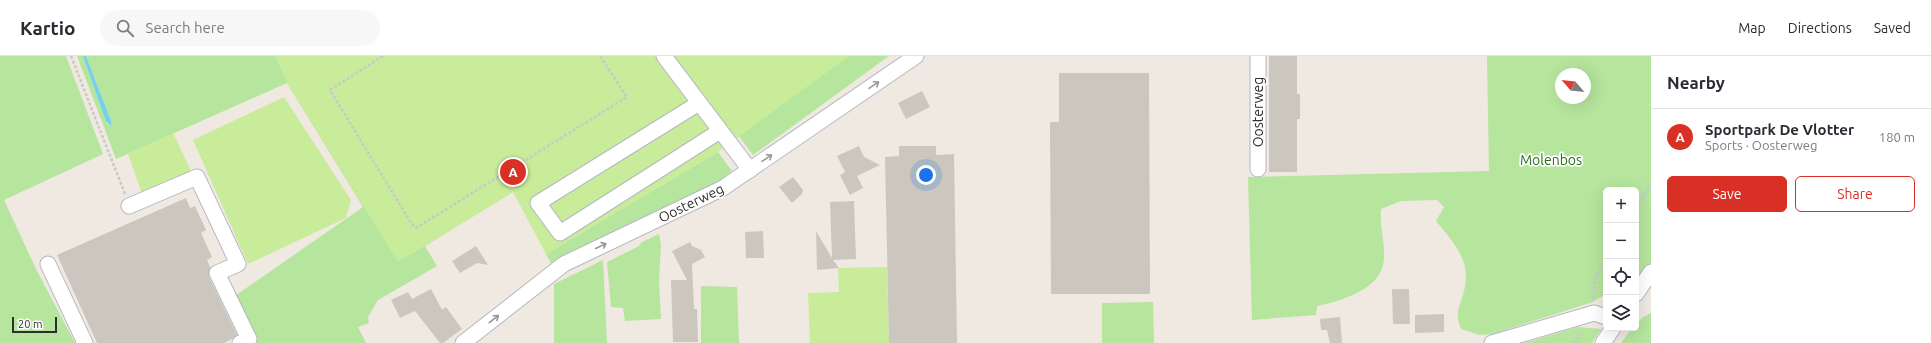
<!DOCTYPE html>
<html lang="en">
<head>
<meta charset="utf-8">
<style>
  body { margin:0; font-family:Ubuntu,sans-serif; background:#f7f7f7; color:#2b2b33 }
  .controls { position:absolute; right:12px; bottom:12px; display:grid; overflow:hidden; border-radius:6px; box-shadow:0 4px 16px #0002 }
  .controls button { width:36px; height:36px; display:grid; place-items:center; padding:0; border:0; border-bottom:1px solid #e1e1e2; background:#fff; color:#2b2b33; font:20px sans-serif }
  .compass { position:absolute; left:1555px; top:12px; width:36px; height:36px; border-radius:50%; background:#fff; box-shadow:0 4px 16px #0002; rotate:298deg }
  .scale { position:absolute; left:12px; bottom:10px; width:45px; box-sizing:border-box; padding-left:4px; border:2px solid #2e2e2e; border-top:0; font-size:11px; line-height:14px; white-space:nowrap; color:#2e2e2e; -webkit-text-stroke:3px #fff; paint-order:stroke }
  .you { position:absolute; left:926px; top:119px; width:14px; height:14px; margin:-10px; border:3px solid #fff; border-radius:50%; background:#1a73e8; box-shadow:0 0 0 6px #1a73e833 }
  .badge { display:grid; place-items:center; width:26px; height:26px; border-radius:50%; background:#d93025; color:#fff; font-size:13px; font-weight:700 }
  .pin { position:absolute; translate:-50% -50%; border:2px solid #fff; box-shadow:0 1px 4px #0006 }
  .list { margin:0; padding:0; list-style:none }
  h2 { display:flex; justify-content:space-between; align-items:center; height:52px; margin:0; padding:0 16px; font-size:17px }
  h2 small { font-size:13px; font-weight:400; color:#7c7c81 }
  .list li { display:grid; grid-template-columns:26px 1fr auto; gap:12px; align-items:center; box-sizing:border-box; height:56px; padding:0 16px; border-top:1px solid #e1e1e2 }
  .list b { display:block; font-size:15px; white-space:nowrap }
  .list p { margin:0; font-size:13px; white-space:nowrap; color:#7c7c81 }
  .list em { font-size:13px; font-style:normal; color:#7c7c81 }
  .actions { display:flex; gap:8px; padding:12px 16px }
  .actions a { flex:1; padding:9px 0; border:1px solid #d93025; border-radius:6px; text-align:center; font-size:14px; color:#d93025 }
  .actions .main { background:#d93025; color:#fff }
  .icon { flex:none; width:22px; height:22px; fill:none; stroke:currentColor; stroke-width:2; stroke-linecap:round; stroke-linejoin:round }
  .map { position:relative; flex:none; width:1651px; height:287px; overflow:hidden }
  header { display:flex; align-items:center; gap:24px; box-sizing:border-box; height:56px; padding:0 20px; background:#fff; border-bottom:1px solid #e1e1e2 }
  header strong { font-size:19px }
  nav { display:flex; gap:22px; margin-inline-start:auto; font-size:14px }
  .search { width:280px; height:36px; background:#f7f7f7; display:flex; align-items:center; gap:10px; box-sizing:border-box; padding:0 14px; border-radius:22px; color:#7c7c81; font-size:15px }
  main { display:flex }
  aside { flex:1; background:#fff }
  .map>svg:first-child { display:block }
</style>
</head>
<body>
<header>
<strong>Kartio</strong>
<div class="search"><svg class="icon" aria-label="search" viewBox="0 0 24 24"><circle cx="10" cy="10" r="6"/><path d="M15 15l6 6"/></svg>Search here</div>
<nav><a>Map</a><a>Directions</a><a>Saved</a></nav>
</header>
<main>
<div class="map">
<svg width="1651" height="287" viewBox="0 0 1651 287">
  <rect width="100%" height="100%" fill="#efe9e1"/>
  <!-- green -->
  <g fill="#b6e59e" fill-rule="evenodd">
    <polygon points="0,0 66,0 103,98 4,144 36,213 75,287 0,287"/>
    <polygon points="77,0 83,0 108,69 111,65 86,0 624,0 513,136 425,190 437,210 378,244 368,261 369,267 358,271 366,287 253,287 232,242 363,151 287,27 116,103"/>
    <polygon points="819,0 889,0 753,99 727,64"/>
    <path d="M1487 0H1651V218L1636 221V134H1606V238L1593 246 1493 278 1480 279 1461 273C1454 254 1460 253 1464 235 1472 205 1454 187 1436 165L1444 151 1437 144 1401 145 1381 153C1379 172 1387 191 1383 209 1378 234 1338 246 1317 250L1316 259 1252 264 1248 121 1489 115ZM1561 18H1585V42H1561Z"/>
    <polygon points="718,96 732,115 712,131 551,207 546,198"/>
    <polygon points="659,178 661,189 659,224 661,263 625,265 623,252 611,251 607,206 639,190 642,186"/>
    <polygon points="603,204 607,287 554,287 554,228"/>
    <polygon points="701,230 737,231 739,287 701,287"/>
    <polygon points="1153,246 1154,287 1102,287 1102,247"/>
    <polygon points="1651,257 1651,287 1621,287 1632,272 1636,272 1636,268 1643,261"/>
    <polygon points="1578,271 1601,273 1592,287 1524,287"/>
  </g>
  <!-- pitch -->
  <g fill="#c9ec9a">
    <polygon points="275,0 849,0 718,96 546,198 513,136 398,206 287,27"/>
    <polygon points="284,41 351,144 346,162 248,208 193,84"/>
    <polygon points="173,77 192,117 142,138 128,98"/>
    <polygon points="887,211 889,287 810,287 808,237 839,236 838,212"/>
  </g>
  <!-- water -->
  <polygon fill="#75cff0" points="83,0 86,0 111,65 111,70 106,65"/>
  <!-- building -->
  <g fill="#cbc7bf">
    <polygon points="1269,0 1297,0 1297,38 1300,38 1300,63 1297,63 1297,116 1269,116"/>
    <polygon points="1059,17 1149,17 1150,238 1051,238 1050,66 1059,66"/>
    <polygon points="922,35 930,51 906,63 898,47"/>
    <polygon points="859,90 864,101 880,109 857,120 863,132 850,139 840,119 845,116 837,100"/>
    <polygon points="899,90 936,90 936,99 954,98 957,287 889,287 885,101 899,100"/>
    <polygon points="793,121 803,134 802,138 792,147 779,131"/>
    <polygon points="186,142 190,152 195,150 206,174 201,177 212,201 207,204 210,211 209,221 237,279 232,283 224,287 97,287 57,199"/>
    <polygon points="854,145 856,203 833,204 839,212 817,214 816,175 832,202 830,146"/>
    <polygon points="763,175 764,202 746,202 745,176"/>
    <polygon points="690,186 692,190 701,194 705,201 692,208 694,253 697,253 698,286 673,286 671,224 687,224 672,195"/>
    <polygon points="476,190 488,209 477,207 460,217 452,205"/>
    <polygon points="431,233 442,254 446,251 462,273 443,287 440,287 415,255 400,262 391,244 408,236 412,243"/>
    <polygon points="1392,233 1409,233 1410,268 1393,268"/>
    <polygon points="1444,258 1444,276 1415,277 1415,259"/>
    <polygon points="1340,261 1342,287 1330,287 1327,274 1321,274 1320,263"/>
  </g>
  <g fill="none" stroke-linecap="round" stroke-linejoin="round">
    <!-- minor casing -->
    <g stroke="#b4b7c1" stroke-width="17">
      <g id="minor">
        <polyline points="664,0 750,114"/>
        <polyline points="699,47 538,147 560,177 720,75"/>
        <polyline points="1258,113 1258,0"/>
        <polyline points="129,150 197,121 238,208 217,217 249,283 240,287"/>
        <polyline points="48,208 85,287"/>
        <polyline points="1636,238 1651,216"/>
        <polyline points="463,287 564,208 723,132 916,0"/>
        <polyline points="1492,287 1594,257 1606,261"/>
        <polyline points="1603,287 1613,272"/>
      </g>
    </g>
    <!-- path -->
    <g stroke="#c9c9c9" stroke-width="2.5" stroke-dasharray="3 2" stroke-linecap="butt">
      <polyline points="71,0 125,138"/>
      <polyline points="383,0 330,34 411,167 416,172 627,41 600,0"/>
      <polyline points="1636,151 1651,128"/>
      <polyline points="1593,243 1595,222 1606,202"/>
      <polyline points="1574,287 1583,276"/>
    </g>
    <!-- minor -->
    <use href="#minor" stroke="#fff" stroke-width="15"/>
  </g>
  <!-- one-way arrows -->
  <defs><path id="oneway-shaft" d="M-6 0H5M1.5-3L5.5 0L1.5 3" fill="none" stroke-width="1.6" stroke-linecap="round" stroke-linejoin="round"/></defs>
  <g stroke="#969696">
    <use href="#oneway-shaft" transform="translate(874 29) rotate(-34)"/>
    <use href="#oneway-shaft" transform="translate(767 102) rotate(-34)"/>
    <use href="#oneway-shaft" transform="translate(601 190) rotate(-25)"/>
    <use href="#oneway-shaft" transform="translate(494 263) rotate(-38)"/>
  </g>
  <g text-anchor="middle" stroke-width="3.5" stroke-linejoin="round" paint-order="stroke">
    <!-- street labels -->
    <g font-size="14" fill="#2e2e2e" stroke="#fff">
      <text transform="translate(1258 56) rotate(-90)" y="5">Oosterweg</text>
      <text transform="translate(691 147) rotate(-26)" y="5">Oosterweg</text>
    </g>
    <!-- park labels -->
    <g font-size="14" fill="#2c6e1b" stroke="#fff">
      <text x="1551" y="109">Molenbos</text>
    </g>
  </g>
</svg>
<div class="controls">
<button>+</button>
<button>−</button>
<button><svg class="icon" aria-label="locate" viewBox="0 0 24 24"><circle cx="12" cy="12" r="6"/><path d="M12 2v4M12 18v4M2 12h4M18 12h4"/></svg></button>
<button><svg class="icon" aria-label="layers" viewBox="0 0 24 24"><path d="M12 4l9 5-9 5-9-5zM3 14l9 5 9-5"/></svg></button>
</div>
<svg class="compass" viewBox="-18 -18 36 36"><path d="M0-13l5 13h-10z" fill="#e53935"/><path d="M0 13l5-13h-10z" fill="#7c7c81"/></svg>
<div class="scale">20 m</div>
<div class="you"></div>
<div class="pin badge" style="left:513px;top:116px">A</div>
</div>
<aside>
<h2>Nearby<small></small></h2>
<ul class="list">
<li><span class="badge">A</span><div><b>Sportpark De Vlotter</b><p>Sports · Oosterweg</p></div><em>180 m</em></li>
</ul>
<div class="actions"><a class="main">Save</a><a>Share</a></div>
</aside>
</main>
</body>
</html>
